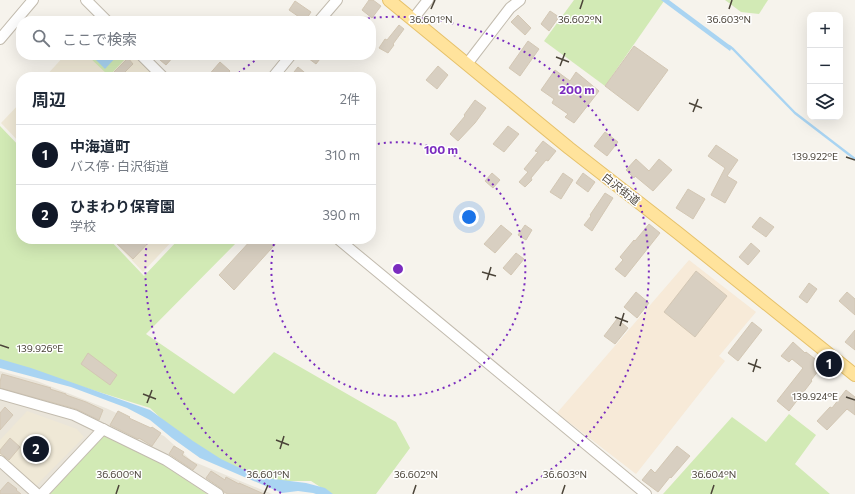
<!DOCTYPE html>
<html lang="ja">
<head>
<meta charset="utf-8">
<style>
  body { margin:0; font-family:Commissioner,"Noto Sans JP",sans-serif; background:#f2f2f3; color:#1f2937 }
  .controls { position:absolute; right:12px; top:12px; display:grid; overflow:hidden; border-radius:8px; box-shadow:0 4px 16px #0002 }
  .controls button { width:36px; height:36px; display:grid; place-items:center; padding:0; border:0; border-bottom:1px solid #e0e1e3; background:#fff; color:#1f2937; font:20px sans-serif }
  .you { position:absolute; left:469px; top:217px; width:14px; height:14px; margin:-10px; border:3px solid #fff; border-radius:50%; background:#1a73e8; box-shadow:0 0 0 6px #1a73e833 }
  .badge { display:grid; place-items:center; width:26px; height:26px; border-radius:50%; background:#111827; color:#fff; font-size:13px; font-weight:700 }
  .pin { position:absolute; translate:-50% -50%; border:2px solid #fff; box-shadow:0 1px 4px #0006 }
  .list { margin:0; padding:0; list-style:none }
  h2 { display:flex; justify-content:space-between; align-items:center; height:52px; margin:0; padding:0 16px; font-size:17px }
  h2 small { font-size:13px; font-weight:400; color:#747a83 }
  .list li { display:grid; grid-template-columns:26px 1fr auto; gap:12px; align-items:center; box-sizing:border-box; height:60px; padding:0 16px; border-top:1px solid #e0e1e3 }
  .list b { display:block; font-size:15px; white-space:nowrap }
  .list p { margin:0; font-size:13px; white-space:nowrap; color:#747a83 }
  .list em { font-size:13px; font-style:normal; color:#747a83 }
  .icon { flex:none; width:22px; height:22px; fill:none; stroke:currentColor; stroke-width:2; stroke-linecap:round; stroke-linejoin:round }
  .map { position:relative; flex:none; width:855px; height:494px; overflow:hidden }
  .search { position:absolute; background:#fff; box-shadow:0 4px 16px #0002; left:16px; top:16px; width:360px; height:44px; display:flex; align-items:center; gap:10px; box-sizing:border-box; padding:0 14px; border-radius:16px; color:#747a83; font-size:15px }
  .panel { position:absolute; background:#fff; box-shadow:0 4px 16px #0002; left:16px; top:72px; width:360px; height:172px; border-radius:16px }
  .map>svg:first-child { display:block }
</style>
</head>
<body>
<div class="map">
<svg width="855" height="494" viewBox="0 0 855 494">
  <rect width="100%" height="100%" fill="#f6f3ec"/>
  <!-- residential -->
  <polygon fill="#eae5da" points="0,371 37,381 108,409 164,436 192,461 272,494 0,494"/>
  <!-- commercial -->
  <polygon fill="#f7ead8" points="689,260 756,312 719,356 725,361 636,474 557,413"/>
  <!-- education -->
  <g fill="#efe8d6">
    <polygon points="65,55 139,55 160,77 45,77"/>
    <polygon points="21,102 21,144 1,123"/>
    <polygon points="112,239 174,239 143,272"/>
    <polygon points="27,411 77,429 84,437 36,486 0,457 0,440"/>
  </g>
  <!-- green -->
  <g fill="#d2eab5">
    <polygon points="574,0 662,0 664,1 605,86 544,41"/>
    <polygon points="725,0 768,0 759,14 741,12"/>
    <polygon points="87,55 125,55 127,57 109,76"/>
    <polygon points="0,126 21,148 21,239 109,239 144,276 179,239 240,239 146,334 234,394 274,352 396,422 410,448 376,494 331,494 311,481 259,481 187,443 150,408 0,361"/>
    <polygon points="789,414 816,435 795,464 830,494 663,494 732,417 766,442"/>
    <polygon points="104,436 162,464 207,494 50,494"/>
  </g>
  <!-- water -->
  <g fill="#a9d4f2">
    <polygon points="661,0 669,0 732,47 730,51"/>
    <polygon points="91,55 118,55 105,69"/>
    <polygon points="0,359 31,368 150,410 193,441 221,459 242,469 266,478 306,483 325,488 333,494 316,494 313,493 298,491 282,493 200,458 172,438 150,420 127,408 71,387 0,368"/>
  </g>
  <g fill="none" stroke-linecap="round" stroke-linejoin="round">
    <!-- stream -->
    <polyline stroke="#a9d4f2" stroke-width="2.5" points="729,46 733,49 795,113 855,159"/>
  </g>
  <!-- building -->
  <g fill="#d8cfc1" stroke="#d3c7b4">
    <polygon points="369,0 373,0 381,6 372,18 362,10"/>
    <polygon points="295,1 311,12 305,21 289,10"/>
    <polygon points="550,11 559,17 549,31 541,24"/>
    <polygon points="518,15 531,28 525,35 511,22"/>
    <polygon points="399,25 404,29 393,44 394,45 388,53 379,48 385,39 387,40"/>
    <polygon points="528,41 539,49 520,76 509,68"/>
    <polygon points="634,46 668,70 638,111 605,86"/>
    <polygon points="154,55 175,55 166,65"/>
    <polygon points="304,55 323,55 316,64"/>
    <polygon points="128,58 133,64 120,77 109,77"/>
    <polygon points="220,62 230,71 225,77 207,77"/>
    <polygon points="438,66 448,75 437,89 426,80"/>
    <polygon points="298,67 310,77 290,77"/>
    <polygon points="555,70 570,81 576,72 599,91 574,123 565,117 568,114 552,103 554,99 541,90"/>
    <polygon points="475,100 486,108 475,123 458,141 450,134 465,116 464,115"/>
    <polygon points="508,126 519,134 504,152 493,144"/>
    <polygon points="605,132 618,142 607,156 594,146"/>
    <polygon points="543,141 556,151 548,161 546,160 531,178 532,180 525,187 519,182 528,172 524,169 538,152 535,151"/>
    <polygon points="716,145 738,160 727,176 737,182 725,203 711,195 725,168 708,156"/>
    <polygon points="636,159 649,171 659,159 672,170 653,191 635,176 634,178 626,170"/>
    <polygon points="492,173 500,180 493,188 485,181"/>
    <polygon points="563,173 573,180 561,199 550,192"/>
    <polygon points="583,173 595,182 588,192 576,183"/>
    <polygon points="688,189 705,199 693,219 676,208"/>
    <polygon points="605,193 613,198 592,231 584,225 591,216 590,215"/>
    <polygon points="760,217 774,227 766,237 752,227"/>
    <polygon points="649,224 660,233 625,277 615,269 623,260 620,257 634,240 635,241"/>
    <polygon points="501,225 512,234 495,253 484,244"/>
    <polygon points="525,225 532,230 526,240 518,235"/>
    <polygon points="112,239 152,239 133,259"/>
    <polygon points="252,239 280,239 234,290 219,275"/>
    <polygon points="751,243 760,251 748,265 739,257"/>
    <polygon points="516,253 524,259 511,275 503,268"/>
    <polygon points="696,271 727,296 695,337 664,312"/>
    <polygon points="809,283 817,289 807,303 799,297"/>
    <polygon points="636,292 649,303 637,318 624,307"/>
    <polygon points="847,292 855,299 855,315 839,301"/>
    <polygon points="617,319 628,328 615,344 604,336"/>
    <polygon points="752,322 762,330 738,361 728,353"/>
    <polygon points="855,330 855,350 845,342"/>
    <polygon points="793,342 805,353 806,352 823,365 811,380 812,381 789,411 777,401 803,368 792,359 789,362 781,356"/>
    <polygon points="88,353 117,375 110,385 81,364"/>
    <polygon points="2,374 51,388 50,389 66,394 66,395 86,402 103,410 99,420 76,409 0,388 0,382"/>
    <polygon points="846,390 855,397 855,415 847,409 827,430 817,421 830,407 832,408"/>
    <polygon points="5,407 13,415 0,430 0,413"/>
    <polygon points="118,411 130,417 129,418 151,428 152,427 161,433 152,446 139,438 138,439 110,425"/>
    <polygon points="10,438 20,447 9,460 0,453 0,450"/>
    <polygon points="174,446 184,452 182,455 197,465 193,470 169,454"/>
    <polygon points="677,446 690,456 671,478 670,477 658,492 642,480 651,469 655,473"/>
    <polygon points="211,471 225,480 226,477 239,484 239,483 264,494 228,494 224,492 222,489 206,478"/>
    <polygon points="8,482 17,489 16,490 21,494 0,494 0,491"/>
  </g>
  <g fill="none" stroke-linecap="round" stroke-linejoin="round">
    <!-- minor casing -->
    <g stroke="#c2bbae" stroke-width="12">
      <g id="minor">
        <polyline points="86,0 107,21"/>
        <polyline points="413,19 428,0"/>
        <polyline points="319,21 337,0"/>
        <polyline points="0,39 33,0"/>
        <polyline points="141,55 163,77"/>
        <polyline points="467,64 510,8 520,0"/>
        <polyline points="273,77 291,55"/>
        <polyline points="338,239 646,494"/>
        <polyline points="0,394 74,415 166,460 218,494"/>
        <polyline points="0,461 37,494"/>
        <polyline points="42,494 103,429"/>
      </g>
    </g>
    <!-- major casing -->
    <g stroke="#e6c16a" stroke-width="14">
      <polyline id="major" points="389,0 569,148 678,233 855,375"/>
    </g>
    <!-- minor -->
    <use href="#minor" stroke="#fff" stroke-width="10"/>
    <!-- major -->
    <use href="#major" stroke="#ffe39c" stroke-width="12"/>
  </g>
  <!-- ticks -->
  <path fill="none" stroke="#4b4439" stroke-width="1.5" d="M431 9 435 0M580 9 583 0M729 9 732 0M556 57 569 62M560 66 565 53M689 103 702 108M693 112 698 99M846 157 855 160M482 272 496 276M487 280 491 267M615 317 628 322M620 326 624 313M0 345 9 348M748 363 761 368M753 372 757 359M143 394 156 399M846 397 855 400M147 403 152 390M276 440 289 445M280 449 284 436M116 494 119 485M264 494 268 485M413 494 416 485M562 494 565 485M711 494 714 485"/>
  <!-- distance rings -->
  <g fill="none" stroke="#7b2cbf" stroke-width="2" stroke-dasharray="2 4">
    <path d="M372 145A127 127 0 1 1 275 239"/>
    <path d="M281 493A253 253 0 0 1 147 240M234 77A253 253 0 0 1 262 56M350 21A253 253 0 0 1 515 493"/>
  </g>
  <g text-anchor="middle" stroke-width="3" stroke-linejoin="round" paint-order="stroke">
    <!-- street labels -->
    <g font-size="11" fill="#4b4439" stroke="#fff">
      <text transform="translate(621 189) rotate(38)" y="4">白沢街道</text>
    </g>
  </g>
  <g font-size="10" text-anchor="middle" fill="#4b4439" stroke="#fff" stroke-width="3" stroke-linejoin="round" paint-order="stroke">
    <text x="431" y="23">36.601°N</text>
    <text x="580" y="23">36.602°N</text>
    <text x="729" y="23">36.603°N</text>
    <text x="815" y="160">139.922°E</text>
    <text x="40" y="352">139.926°E</text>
    <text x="815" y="400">139.924°E</text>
    <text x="119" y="478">36.600°N</text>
    <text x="268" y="478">36.601°N</text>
    <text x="416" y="478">36.602°N</text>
    <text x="565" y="478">36.603°N</text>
    <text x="714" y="478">36.604°N</text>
  </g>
  <circle cx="398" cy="269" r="6" fill="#7b2cbf" stroke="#fff" stroke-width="2"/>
  <g font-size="12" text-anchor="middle" font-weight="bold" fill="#7b2cbf" stroke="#fff" stroke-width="3" stroke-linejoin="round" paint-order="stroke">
    <text x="577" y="94">200 m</text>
    <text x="441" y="154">100 m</text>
  </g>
</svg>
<div class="controls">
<button>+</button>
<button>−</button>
<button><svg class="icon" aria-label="layers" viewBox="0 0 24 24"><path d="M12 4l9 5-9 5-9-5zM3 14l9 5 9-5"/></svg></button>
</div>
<div class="you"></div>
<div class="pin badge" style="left:829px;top:364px">1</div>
<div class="pin badge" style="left:36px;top:449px">2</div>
<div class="search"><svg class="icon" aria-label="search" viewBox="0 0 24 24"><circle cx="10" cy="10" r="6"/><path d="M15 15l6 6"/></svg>ここで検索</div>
<section class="panel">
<h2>周辺<small>2件</small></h2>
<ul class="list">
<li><span class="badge">1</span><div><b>中海道町</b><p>バス停 · 白沢街道</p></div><em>310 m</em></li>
<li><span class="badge">2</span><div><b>ひまわり保育園</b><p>学校</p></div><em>390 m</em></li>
</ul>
</section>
</div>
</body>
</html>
